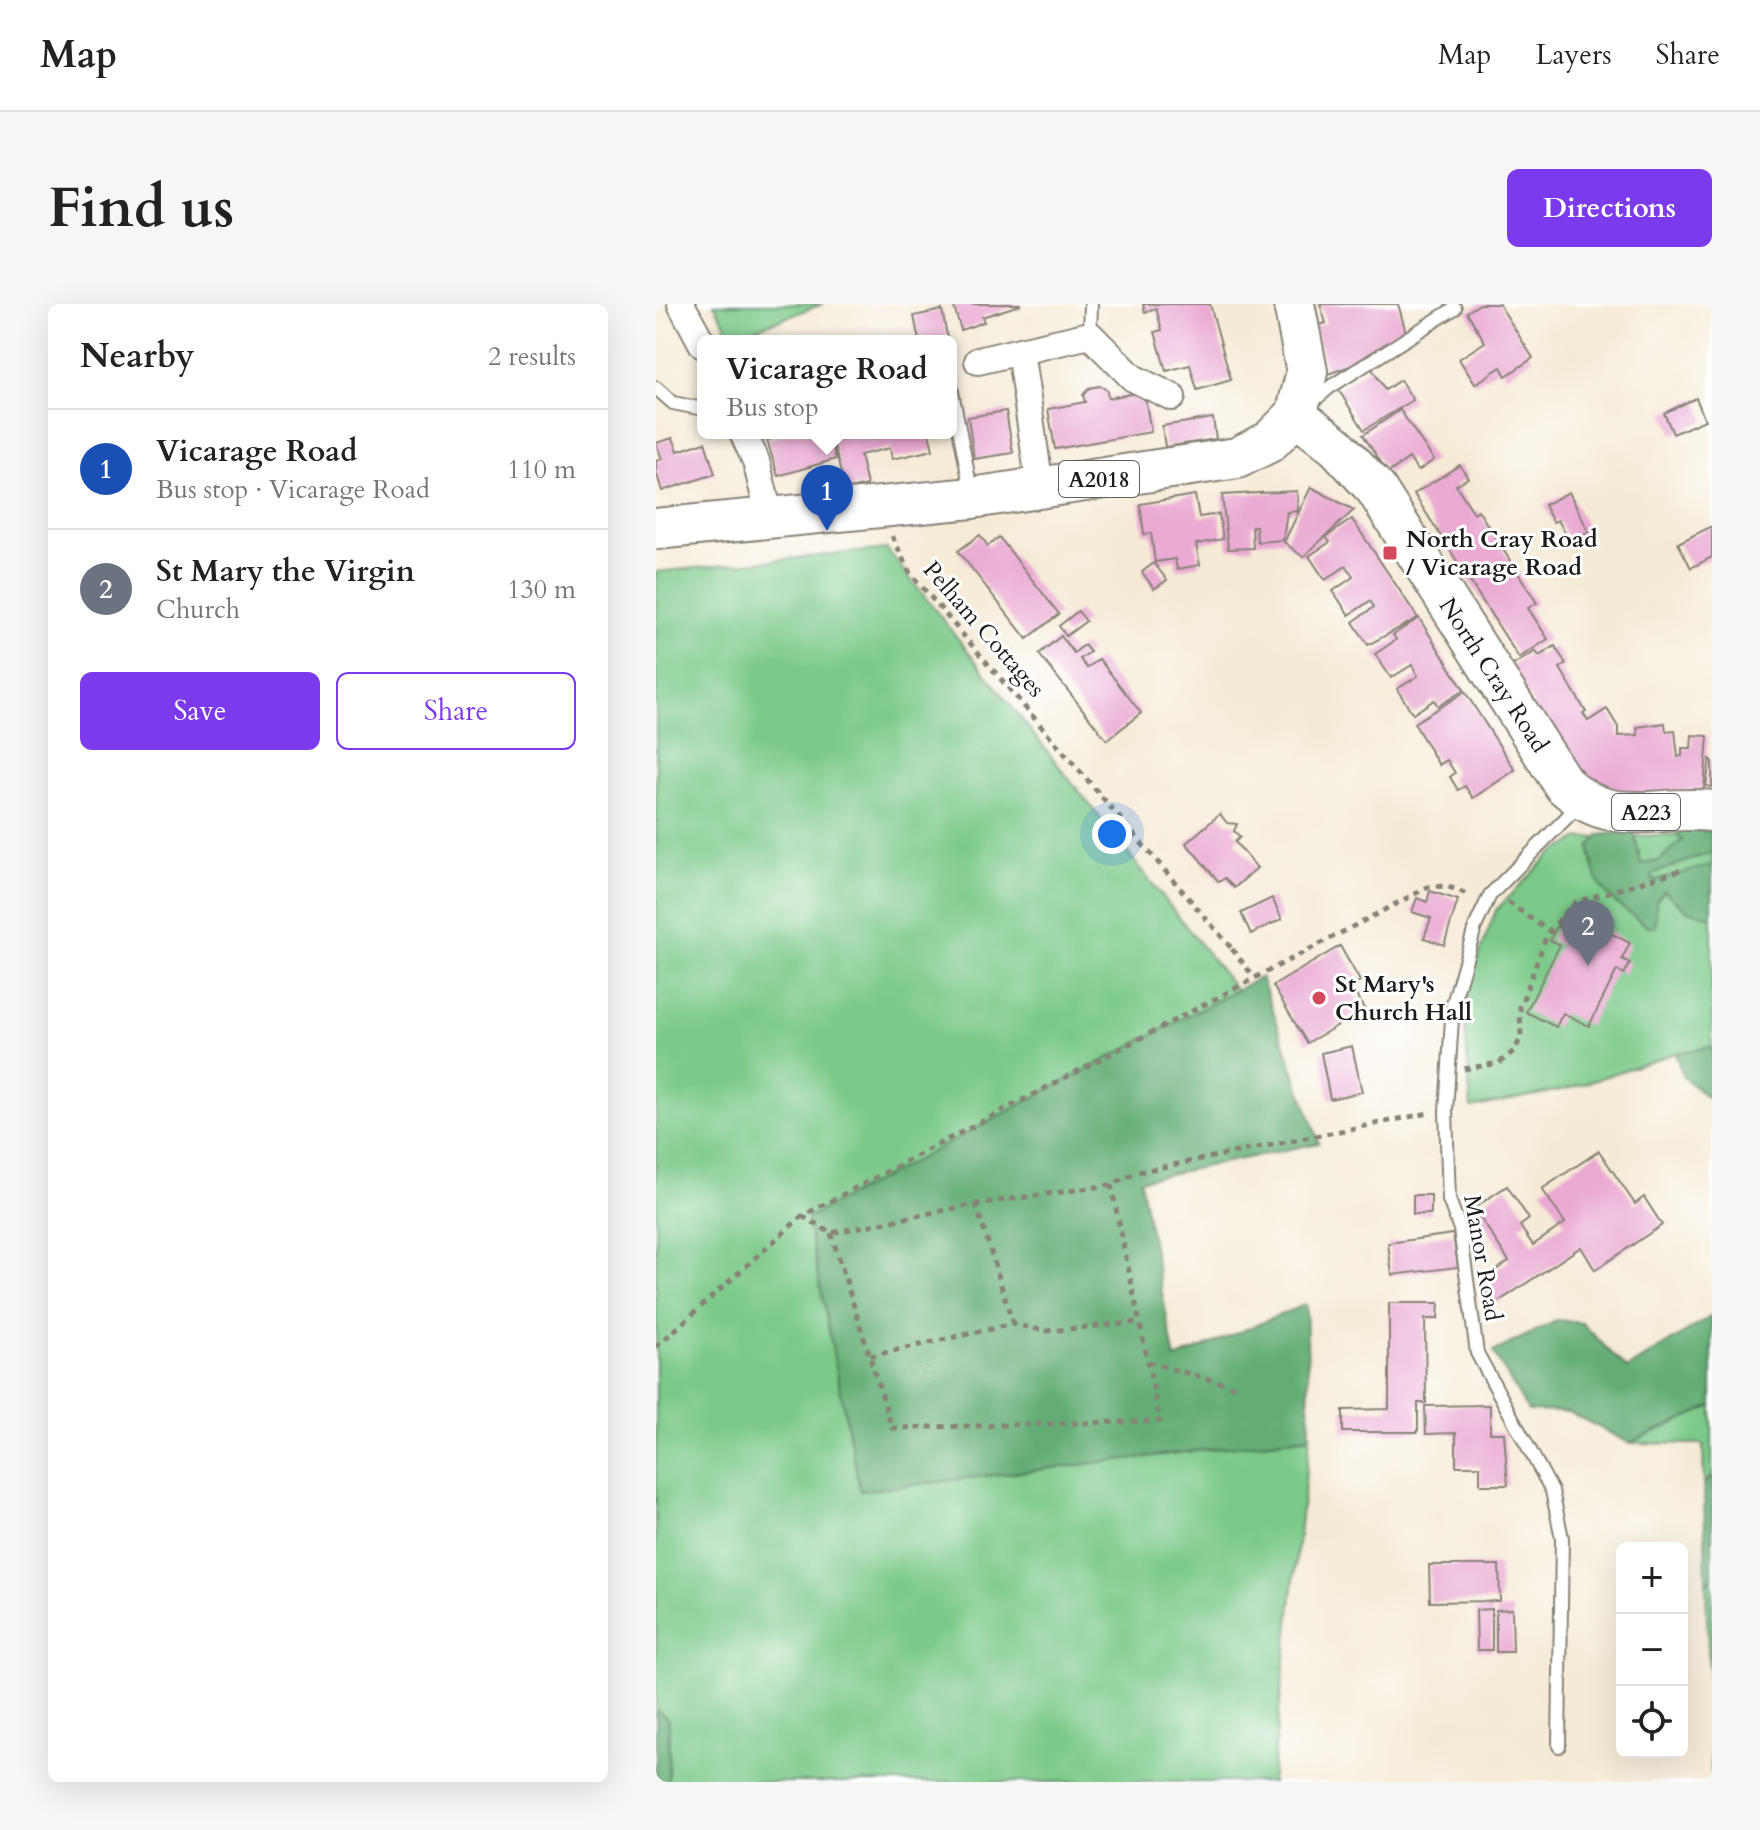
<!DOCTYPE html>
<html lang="en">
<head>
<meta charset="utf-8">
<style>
  body { margin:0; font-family:Cardo,serif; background:#f6f6f6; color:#222 }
  .controls { position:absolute; right:24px; bottom:24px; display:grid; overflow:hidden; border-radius:12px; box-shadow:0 8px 32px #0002 }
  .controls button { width:72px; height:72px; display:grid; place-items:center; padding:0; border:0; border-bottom:2px solid #e0e0e0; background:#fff; color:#222; font:40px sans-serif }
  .you { position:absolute; left:456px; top:530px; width:28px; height:28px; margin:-20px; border:6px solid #fff; border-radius:50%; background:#1a73e8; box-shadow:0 0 0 12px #1a73e833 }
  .badge { display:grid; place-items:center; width:52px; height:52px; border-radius:50%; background:#7c3aed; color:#fff; font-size:26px; font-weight:700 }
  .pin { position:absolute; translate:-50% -66px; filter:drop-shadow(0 2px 4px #0008) }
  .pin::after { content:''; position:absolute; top:42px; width:28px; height:24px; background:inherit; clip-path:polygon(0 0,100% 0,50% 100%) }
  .popup { position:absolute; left:41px; top:31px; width:260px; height:104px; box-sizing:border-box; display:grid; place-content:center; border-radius:12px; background:#fff; filter:drop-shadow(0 2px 6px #0005); font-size:26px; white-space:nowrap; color:#767676 }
  .popup b { font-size:30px; color:#222 }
  .popup::after { content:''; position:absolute; left:50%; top:100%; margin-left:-16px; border:16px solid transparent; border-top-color:#fff }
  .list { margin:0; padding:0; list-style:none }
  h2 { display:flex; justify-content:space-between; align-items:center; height:104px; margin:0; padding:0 32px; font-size:34px }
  h2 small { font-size:26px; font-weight:400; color:#767676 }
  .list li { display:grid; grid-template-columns:52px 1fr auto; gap:24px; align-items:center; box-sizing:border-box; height:120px; padding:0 32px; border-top:2px solid #e0e0e0 }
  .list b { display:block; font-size:30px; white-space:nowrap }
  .list p { margin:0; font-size:26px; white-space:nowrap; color:#767676 }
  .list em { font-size:26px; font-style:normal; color:#767676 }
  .actions { display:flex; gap:16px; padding:24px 32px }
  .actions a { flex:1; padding:18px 0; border:2px solid #7c3aed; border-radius:12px; text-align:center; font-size:28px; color:#7c3aed }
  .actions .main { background:#7c3aed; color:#fff }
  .icon { flex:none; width:44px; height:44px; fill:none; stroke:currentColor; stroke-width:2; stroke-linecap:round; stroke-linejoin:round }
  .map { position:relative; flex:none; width:1056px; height:1478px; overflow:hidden; border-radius:12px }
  header { display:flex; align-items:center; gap:48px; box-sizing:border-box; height:112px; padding:0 40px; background:#fff; border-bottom:2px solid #e0e0e0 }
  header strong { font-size:38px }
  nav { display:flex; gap:44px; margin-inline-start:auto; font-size:28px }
  .intro { display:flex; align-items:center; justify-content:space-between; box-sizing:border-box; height:192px; padding:0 48px }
  h1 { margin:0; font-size:56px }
  .button { padding:20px 36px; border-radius:12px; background:#7c3aed; color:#fff; font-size:28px; font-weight:700 }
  main { display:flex; gap:48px; padding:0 48px }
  aside { flex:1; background:#fff; border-radius:12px; box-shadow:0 8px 32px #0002 }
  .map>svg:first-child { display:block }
</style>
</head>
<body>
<header>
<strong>Map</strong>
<nav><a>Map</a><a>Layers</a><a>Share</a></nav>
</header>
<div class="intro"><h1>Find us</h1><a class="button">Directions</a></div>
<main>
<aside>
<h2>Nearby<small>2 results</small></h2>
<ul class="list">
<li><span class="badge" style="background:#1a4fb4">1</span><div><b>Vicarage Road</b><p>Bus stop · Vicarage Road</p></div><em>110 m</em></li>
<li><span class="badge" style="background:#6b7280">2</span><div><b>St Mary the Virgin</b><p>Church</p></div><em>130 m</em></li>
</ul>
<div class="actions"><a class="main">Save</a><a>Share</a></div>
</aside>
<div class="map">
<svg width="1056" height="1478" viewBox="0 0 1056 1478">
  <rect width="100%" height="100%" fill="#fff"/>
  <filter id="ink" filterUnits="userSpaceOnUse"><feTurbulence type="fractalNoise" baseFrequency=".0125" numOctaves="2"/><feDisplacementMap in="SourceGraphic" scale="16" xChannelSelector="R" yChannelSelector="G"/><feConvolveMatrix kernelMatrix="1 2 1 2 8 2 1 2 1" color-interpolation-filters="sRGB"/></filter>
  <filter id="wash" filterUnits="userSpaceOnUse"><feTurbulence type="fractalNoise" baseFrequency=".006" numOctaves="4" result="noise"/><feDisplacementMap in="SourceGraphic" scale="32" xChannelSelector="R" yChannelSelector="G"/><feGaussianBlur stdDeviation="1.8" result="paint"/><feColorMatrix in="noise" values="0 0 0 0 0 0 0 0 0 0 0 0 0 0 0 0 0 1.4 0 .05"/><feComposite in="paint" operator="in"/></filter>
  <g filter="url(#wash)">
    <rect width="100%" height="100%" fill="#f5ead5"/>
    <!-- green -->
    <g fill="#7bc989" stroke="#4c7252" stroke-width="2">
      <polygon points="58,0 167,0 76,33"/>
      <polygon points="231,245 582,688 205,1187 654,1133 615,1478 12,1478 13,1416 0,1405 0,268"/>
      <polygon points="1056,529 1056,743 1019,749 915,784 815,804 809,722 813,678 840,606 894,551 924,534"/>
      <polygon points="1056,1102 1056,1172 1048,1180 1047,1140 973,1139"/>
      <polygon points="1056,1274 1056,1478 1050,1280"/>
    </g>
    <!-- forest -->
    <g fill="#64ad75" stroke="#406448" stroke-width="2">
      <path d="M1024 524 1056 527V548L996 570 997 577 1056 561V613L1031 606 1008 587 1000 597V622H991C955 595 939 591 934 543L943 531 978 527 985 560 1003 557 1026 536 1022 532Z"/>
      <polygon points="605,673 663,839 484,876 519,1055 650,1000 654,1133 204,1187 151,914"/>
      <polygon points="1056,743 1056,796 1055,797 1027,773 1019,749"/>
      <polygon points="1056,1012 1056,1102 973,1139 913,1108 872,1107 837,1048 902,1016 926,1019 971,1065"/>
      <polygon points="1056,1172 1056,1274 1050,1280 1048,1180"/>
      <polygon points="0,1405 13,1416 12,1478 0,1478"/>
    </g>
    <g id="blocks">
      <!-- building -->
      <g fill="#eaaad3">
        <polygon points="297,0 364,0 364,1 326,13 328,18 305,26"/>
        <polygon points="487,0 554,0 575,76 541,86 534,61 510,67 499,28 506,26 500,4 489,8"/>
        <polygon points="664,0 742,0 750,28 700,60 672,70 657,23 670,19"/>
        <polygon points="824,0 843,0 877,54 850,72 845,63 819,80 803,55 829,38 811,8"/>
        <polygon points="286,6 292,37 263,37 258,12"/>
        <polygon points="715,63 729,86 744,76 757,96 708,126 682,85"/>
        <polygon points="444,82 451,86 452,94 488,88 495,128 399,145 392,105 429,98 427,91 433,84"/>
        <polygon points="1040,94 1049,116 1017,130 1008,109"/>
        <polygon points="744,106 778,156 762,167 753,154 732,169 707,131"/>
        <polygon points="350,107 357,149 318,155 312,113"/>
        <polygon points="557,114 560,135 509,143 506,122"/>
        <polygon points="136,129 172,129 180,155 122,172 111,136"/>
        <polygon points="175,129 273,129 277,146 236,155 234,144 204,151 211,181 189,186"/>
        <polygon points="17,134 22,147 49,138 59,170 6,187 0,167 0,157 6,155 0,139"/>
        <polygon points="804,161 812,174 800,181 818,209 822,206 881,299 872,304 892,335 863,354 758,190"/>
        <polygon points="655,183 698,206 647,253 628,238"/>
        <polygon points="641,187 642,207 631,208 627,236 601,238 600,222 596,222 597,244 572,245 566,191"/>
        <polygon points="913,188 933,228 914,238 902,216 897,218 888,201"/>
        <polygon points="539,191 543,213 563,210 567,235 540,240 544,261 521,265 519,255 499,258 495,229 488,230 484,200"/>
        <polygon points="696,215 762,314 712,341 697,318 718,303 714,297 693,311 677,287 697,273 690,262 669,276 653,252 674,238 670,233"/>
        <polygon points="1056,222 1056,253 1035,264 1022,239"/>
        <polygon points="324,231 332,242 343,233 403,310 371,335 302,247"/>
        <polygon points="498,259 511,276 498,285 486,268"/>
        <polygon points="422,307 430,317 410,332 403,322"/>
        <polygon points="763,314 808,386 782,402 778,396 757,410 741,385 762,372 756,361 735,374 719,350 740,336 737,331"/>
        <polygon points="405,332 418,349 428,341 434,348 424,355 431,364 443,355 485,409 451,436 383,350"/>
        <polygon points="899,342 910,360 904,364 930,408 927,409 932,417 951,405 962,423 962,432 982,431 981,423 1009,419 1010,427 1019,426 1022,453 1026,452 1026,444 1035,444 1036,431 1052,432 1048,485 957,490 924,471 926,467 910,454 854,363 880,347 883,352"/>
        <polygon points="809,388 859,466 817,494 809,482 802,486 794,473 799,469 791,456 783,461 758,419"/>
        <polygon points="1054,455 1056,456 1056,483 1050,482"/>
        <polygon points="564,510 571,519 581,520 578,527 584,533 579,538 601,564 578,584 569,574 563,578 530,539"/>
        <polygon points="774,587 802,596 788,641 768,634 775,614 756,608 761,594 771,598"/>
        <polygon points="616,594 626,615 595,630 585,609"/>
        <polygon points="931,600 955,612 948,626 974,639 966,655 974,659 968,670 961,666 933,722 907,709 900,723 870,708 904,641 894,636 901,622 910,627 916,616 921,619"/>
        <polygon points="684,642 704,677 695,683 709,706 651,739 617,682"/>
        <polygon points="696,742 706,788 674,795 665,749"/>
        <polygon points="943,847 979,900 988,893 1006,921 939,966 925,943 839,1000 824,977 853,957 818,904 851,882 873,915 864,922 877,941 909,919 886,885"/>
        <rect x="757" y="891" width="18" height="19"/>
        <polygon points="797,930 802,963 736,971 732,939"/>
        <polygon points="733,999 783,999 782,1015 769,1015 770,1099 762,1099 762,1128 687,1128 687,1106 733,1105"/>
        <polygon points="834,1101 834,1129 848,1129 852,1181 824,1181 824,1162 800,1162 800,1129 770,1130 769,1102"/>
        <polygon points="773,1261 843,1261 844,1297 774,1298"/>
        <polygon points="836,1305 836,1346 821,1346 820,1306"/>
        <polygon points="856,1305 857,1348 840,1348 840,1306"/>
      </g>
    </g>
  </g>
  <g filter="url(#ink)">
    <use href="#blocks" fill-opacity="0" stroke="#888378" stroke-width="2"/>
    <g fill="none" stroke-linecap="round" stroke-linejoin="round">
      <!-- service casing -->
      <g stroke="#888378" stroke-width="16">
        <g id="service">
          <polyline points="434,31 435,0"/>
          <polyline points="295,83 316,191"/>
          <polyline points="0,84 17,99 47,105"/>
          <polyline points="655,99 674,83 799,4"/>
          <polyline points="903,1442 906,1234 896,1187 821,1049 804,925 793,896 790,807 797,700 819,623 834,591 924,500"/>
        </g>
      </g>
      <!-- minor casing -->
      <g stroke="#888378" stroke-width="30">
        <g id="minor">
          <polyline points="25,0 47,41"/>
          <polyline points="322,57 364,47"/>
          <polyline points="87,129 100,157 114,214"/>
          <polyline points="384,183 364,47 434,31 477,74 516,93"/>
        </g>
      </g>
      <!-- primary casing -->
      <g stroke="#888378" stroke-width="44">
        <g id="primary">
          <polyline points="638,0 651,68 640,111"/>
          <path d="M640 111 681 143 720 185 908 481C956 525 997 501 1056 507"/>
          <polyline points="0,225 316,194 581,154 613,138 640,111"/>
        </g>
      </g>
      <!-- path -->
      <g stroke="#888378" stroke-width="5" stroke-dasharray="6 6" stroke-linecap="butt">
        <polyline points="236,232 254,269 577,646"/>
        <polyline points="852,598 897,630"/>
        <polyline points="576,645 598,673"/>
        <polyline points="808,765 843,759 859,746 865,733 864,703 892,628 920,598 1025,566"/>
        <polyline points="320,900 357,1020"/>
        <polyline points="146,912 175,929 320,900 455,881 482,868 773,809"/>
        <polyline points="175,929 236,1124 504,1117 455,881"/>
        <polyline points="0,1043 146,912 772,583 790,582 814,591"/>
        <polyline points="214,1052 357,1020 391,1027 484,1018"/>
        <polyline points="492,1058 583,1084"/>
      </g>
      <!-- service -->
      <use href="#service" stroke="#fff" stroke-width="12"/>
      <!-- minor -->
      <use href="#minor" stroke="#fff" stroke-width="26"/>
      <!-- primary -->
      <use href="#primary" stroke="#fff" stroke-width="40"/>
    </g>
  </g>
  <!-- markers -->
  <g fill="#d1495b" stroke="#fff" stroke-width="3">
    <rect x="726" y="241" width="16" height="16" rx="4"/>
    <circle cx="663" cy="694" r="8"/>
  </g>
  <g text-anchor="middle" stroke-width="6" stroke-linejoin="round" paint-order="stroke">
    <!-- shield labels -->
    <g fill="#fff" stroke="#606060" stroke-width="2">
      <rect x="403" y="157" width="80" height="36" rx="6"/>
      <rect x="956" y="490" width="68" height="36" rx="6"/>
    </g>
    <g font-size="22" font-weight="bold" fill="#1c1c1c">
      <text x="443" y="183">A2018</text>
      <text x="990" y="516">A223</text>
    </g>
    <!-- poi labels -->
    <g font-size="24" font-weight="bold" fill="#1c1c1c" stroke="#fff" text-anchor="start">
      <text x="750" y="243">North Cray Road<tspan x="750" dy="28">/ Vicarage Road</tspan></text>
      <text x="679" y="688">St Mary's<tspan x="679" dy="28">Church Hall</tspan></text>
    </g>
    <!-- street labels -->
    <g font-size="24" fill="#1c1c1c" stroke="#fff">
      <text transform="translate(328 325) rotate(49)" y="8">Pelham Cottages</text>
      <text transform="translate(838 371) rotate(57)" y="8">North Cray Road</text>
      <text transform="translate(827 954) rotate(80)" y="8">Manor Road</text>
    </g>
  </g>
</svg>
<div class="controls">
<button>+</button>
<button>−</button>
<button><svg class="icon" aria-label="locate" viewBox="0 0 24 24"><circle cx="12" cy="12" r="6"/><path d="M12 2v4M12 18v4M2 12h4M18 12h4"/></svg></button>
</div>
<div class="you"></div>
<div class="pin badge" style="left:171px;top:227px;background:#1a4fb4">1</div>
<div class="popup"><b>Vicarage Road</b>Bus stop</div>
<div class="pin badge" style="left:932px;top:662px;background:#6b7280">2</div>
</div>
</main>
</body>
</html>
